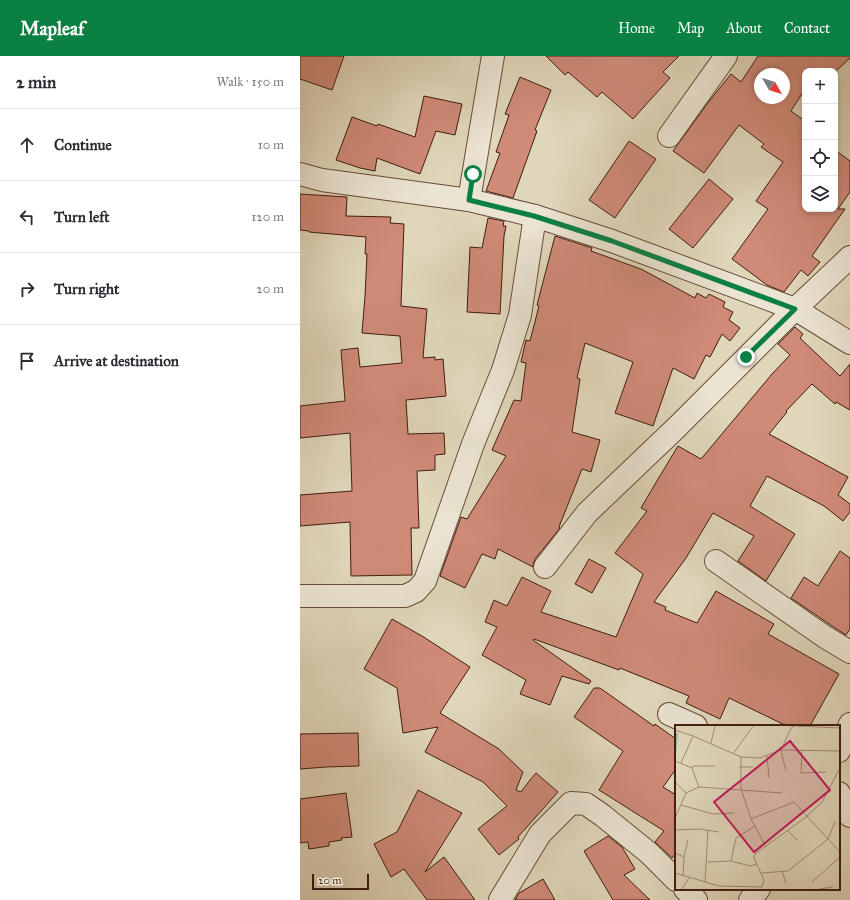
<!DOCTYPE html>
<html lang="en">
<head>
<meta charset="utf-8">
<style>
  body { margin:0; font-family:"IM FELL Great Primer",serif; background:#f2f2f3; color:#2b2b33 }
  .controls { position:absolute; right:12px; top:12px; display:grid; overflow:hidden; border-radius:8px; box-shadow:0 2px 6px #0003 }
  .controls button { width:36px; height:36px; display:grid; place-items:center; padding:0; border:0; border-bottom:1px solid #e1e1e2; background:#fff; color:#2b2b33; font:20px sans-serif }
  .compass { position:absolute; left:454px; top:12px; width:36px; height:36px; border-radius:50%; background:#fff; box-shadow:0 2px 6px #0003; rotate:129deg }
  .scale { position:absolute; left:12px; bottom:10px; width:57px; box-sizing:border-box; padding-left:4px; border:2px solid #401d0e; border-top:0; font-size:11px; line-height:14px; white-space:nowrap; color:#401d0e; -webkit-text-stroke:3px #ebe4d2; paint-order:stroke }
  .stop { position:absolute; width:12px; height:12px; margin:-9px; border:3px solid #0b8043; border-radius:50%; background:#fff }
  .stop.end { background:#0b8043; border-color:#fff; box-shadow:0 1px 4px #0008 }
  .list { margin:0; padding:0; list-style:none }
  h2 { display:flex; justify-content:space-between; align-items:center; height:52px; margin:0; padding:0 16px; font-size:17px }
  h2 small { font-size:13px; font-weight:400; color:#7c7c81 }
  .list li { display:grid; grid-template-columns:26px 1fr auto; gap:12px; align-items:center; box-sizing:border-box; height:72px; padding:0 16px; border-top:1px solid #e1e1e2 }
  .list b { display:block; font-size:15px; white-space:nowrap }
  .list em { font-size:13px; font-style:normal; color:#7c7c81 }
  .icon { flex:none; width:22px; height:22px; fill:none; stroke:currentColor; stroke-width:2; stroke-linecap:round; stroke-linejoin:round }
  .map { position:relative; flex:none; width:550px; height:844px; overflow:hidden }
  header { display:flex; align-items:center; gap:24px; box-sizing:border-box; height:56px; padding:0 20px; background:#0b8043; color:#fff }
  header strong { font-size:19px }
  nav { display:flex; gap:22px; margin-inline-start:auto; font-size:14px }
  main { display:flex }
  aside { flex:1; background:#fff }
  .map>svg:first-child { display:block }
</style>
</head>
<body>
<header>
<strong>Mapleaf</strong>
<nav><a>Home</a><a>Map</a><a>About</a><a>Contact</a></nav>
</header>
<main>
<aside>
<h2>2 min<small>Walk · 150 m</small></h2>
<ul class="list">
<li><svg class="icon" aria-label="ahead" viewBox="0 0 24 24"><path d="M12 20V5M6 11l6-6 6 6"/></svg><div><b>Continue</b></div><em>10 m</em></li>
<li><svg class="icon" aria-label="left" viewBox="0 0 24 24"><path d="M17 20v-9H6M10 6l-5 5 5 5"/></svg><div><b>Turn left</b></div><em>120 m</em></li>
<li><svg class="icon" aria-label="right" viewBox="0 0 24 24"><path d="M7 20v-9h11M14 6l5 5-5 5"/></svg><div><b>Turn right</b></div><em>20 m</em></li>
<li><svg class="icon" aria-label="arrive" viewBox="0 0 24 24"><path d="M6 21V4h12l-3 4 3 4H6"/></svg><div><b>Arrive at destination</b></div></li>
</ul>
</aside>
<div class="map">
<svg width="550" height="844" viewBox="0 0 550 844">
  <rect width="100%" height="100%" fill="#e0d6ba"/>
  <filter id="stains"><feTurbulence type="fractalNoise" baseFrequency=".005" numOctaves="4"/><feColorMatrix values="0 0 0 0 .2 0 0 0 0 .09 0 0 0 0 .02 0 0 0 .5 -.17"/></filter>
  <radialGradient id="worn" r=".72"><stop offset=".6" stop-color="#630" stop-opacity="0"/><stop offset="1" stop-color="#630" stop-opacity=".3"/></radialGradient>
  <!-- building -->
  <g fill="#cf8a78" stroke="#401d0e" fill-rule="evenodd">
    <polygon points="0,0 44,0 32,34 0,23"/>
    <polygon points="246,0 379,0 363,16 370,22 333,63 302,36 297,41 268,16 265,19"/>
    <path d="M458 0H550V2L536 15H505V33L491 55 505 65V153H535V94L550 105V136L538 153H545L512 200 520 206 508 220 501 214 484 236 467 229 432 203 468 153 456 145 483 106 461 91 464 88 439 69 404 117 373 95 407 48 431 18 441 26ZM460 18H484V42H460Z"/>
    <polygon points="220,21 251,34 235,74 237,75 213,142 186,135 200,97 196,96 209,59 205,58"/>
    <polygon points="124,40 162,48 155,79 136,75 120,118 77,102 75,115 60,112 36,104 52,61 77,70 78,68 115,81"/>
    <polygon points="329,85 356,103 315,162 289,144"/>
    <polygon points="409,123 433,143 393,192 369,173"/>
    <polygon points="0,138 47,141 46,160 91,161 90,167 104,168 101,250 127,253 123,302 135,301 135,304 143,303 146,340 106,344 108,378 144,377 145,398 135,399 135,414 117,415 119,472 111,472 112,519 51,520 50,466 0,470 0,439 52,435 50,377 0,382 0,350 45,345 41,294 58,292 60,311 102,307 100,280 62,277 65,240 67,198 65,198 66,181 9,176 9,175 0,174"/>
    <polygon points="188,162 204,165 203,170 206,170 204,180 200,258 167,256 170,191 182,192"/>
    <polygon points="255,180 292,192 291,195 341,213 395,242 397,237 406,242 409,238 425,246 423,251 433,256 429,264 440,272 430,285 422,278 410,301 406,299 394,323 373,312 353,370 315,357 333,306 285,287 277,322 280,323 272,376 300,384 291,416 282,413 259,471 260,472 235,503 233,509 233,511 198,493 195,503 182,498 165,532 140,520 161,461 167,463 206,400 192,394 214,344 221,345 226,307 221,306 226,284 230,285 239,250 237,249"/>
    <polygon points="495,271 503,278 500,282 540,320 550,308 550,354 536,346 535,348 512,328 486,355 487,356 469,378 548,421 538,439 550,448 550,456 543,465 524,450 467,420 450,450 495,478 466,525 438,505 454,480 413,457 386,502 354,546 366,551 365,554 397,567 416,535 474,568 468,578 539,618 510,670 487,670 429,642 420,663 386,647 389,640 320,612 319,614 234,583 233,584 291,625 289,628 262,620 250,649 220,638 226,624 182,599 197,571 185,566 194,544 207,550 222,521 251,535 241,556 316,581 343,518 315,497 347,455 341,452 358,423 378,390 401,403 472,318 490,299 478,288"/>
    <polygon points="540,495 550,502 550,573 546,579 532,570 491,542 504,521 518,530"/>
    <polygon points="289,503 306,512 292,537 275,528"/>
    <polygon points="92,563 122,580 170,611 140,657 199,693 223,716 216,734 221,736 230,724 236,717 258,736 218,781 219,783 199,799 178,773 207,750 183,726 125,696 138,671 103,677 97,632 64,613"/>
    <polygon points="294,632 300,632 354,670 355,668 376,683 376,713 363,731 376,739 376,797 372,802 355,786 364,775 299,734 323,695 274,661"/>
    <polygon points="58,677 59,710 26,711 0,713 0,678"/>
    <polygon points="118,734 162,757 125,816 144,801 175,844 127,844 104,813 91,821 74,788 97,776"/>
    <polygon points="46,737 52,781 41,782 42,784 29,786 29,790 9,793 8,786 0,787 0,743"/>
    <polygon points="308,780 322,791 335,813 324,819 350,844 313,844 284,795"/>
    <polygon points="243,823 255,844 215,844 219,837"/>
  </g>
  <g fill="none" stroke-linecap="round" stroke-linejoin="round">
    <!-- minor casing -->
    <g stroke="#684b39" stroke-width="24">
      <g id="minor">
        <polyline points="369,80 426,0"/>
        <polyline points="0,118 22,124 169,144 235,160 312,185 495,253 550,287"/>
        <polyline points="169,144 193,0"/>
        <polyline points="416,505 525,581 550,596"/>
        <polyline points="245,511 287,457 376,372 495,253 550,201"/>
        <polyline points="0,540 105,540 116,535 125,525 173,388 203,314 220,259 235,160"/>
        <polyline points="369,658 396,670"/>
        <polyline points="539,695 550,668"/>
        <polyline points="539,737 550,760"/>
        <polyline points="385,833 396,844"/>
        <polyline points="200,844 240,778 271,747 286,748 302,759 349,797 376,824"/>
        <polyline points="450,844 459,833"/>
      </g>
    </g>
    <!-- minor -->
    <use href="#minor" stroke="#ebe4d2" stroke-width="22"/>
  </g>
  <g fill="none" stroke-linecap="round" stroke-linejoin="round">
    <!-- route -->
    <polyline stroke="#0b8043" stroke-width="5" points="173,118 169,144 234,160 312,185 495,253 446,301"/>
  </g>
  <!-- overview -->
  <g transform="translate(375 669)">
    <rect width="165" height="165" fill="#e0d6ba"/>
    <path fill="none" stroke="#94b9b2" stroke-width="2" d="M0 31 2 8"/>
    <path fill="none" stroke="#a08c75" stroke-width="1" d="M122 1 165 3M0 5 18 11M36 18 40 1M127 25 126 48 151 47M58 29 78 1M92 31 94 53M66 32V64L76 94 91 122M0 36 17 43 24 62M6 38 18 11 66 32 85 33 106 25 165 26M64 42H78M17 43 18 41H40M111 46 106 25 116 3 120 1M0 57 11 68M6 80 38 89 59 88M0 93 11 68 24 62 107 68M76 94 119 77 165 127M0 105 25 104 44 107M112 105 122 115M0 128 9 132 8 151M9 132 13 115M56 136 61 113 80 101M33 137 56 136 75 141 82 139M107 146 111 158M0 148 44 161 87 162 89 155 79 133 80 129 131 92 147 77 165 43M86 148 113 146 153 114 160 97M30 157 33 105M137 157 165 132M7 164 14 153M145 164 158 162"/>
    <path fill="#c2185b" fill-opacity="0.15" stroke="#c2185b" stroke-width="2" d="M115 16 155 65 79 127 39 77Z"/>
    <rect width="165" height="165" fill="none" stroke="#401d0e" stroke-width="2"/>
  </g>
  <rect width="100%" height="100%" filter="url(#stains)"/>
  <rect width="100%" height="100%" fill="url(#worn)"/>
</svg>
<div class="controls">
<button>+</button>
<button>−</button>
<button><svg class="icon" aria-label="locate" viewBox="0 0 24 24"><circle cx="12" cy="12" r="6"/><path d="M12 2v4M12 18v4M2 12h4M18 12h4"/></svg></button>
<button><svg class="icon" aria-label="layers" viewBox="0 0 24 24"><path d="M12 4l9 5-9 5-9-5zM3 14l9 5 9-5"/></svg></button>
</div>
<svg class="compass" viewBox="-18 -18 36 36"><path d="M0-13l5 13h-10z" fill="#e53935"/><path d="M0 13l5-13h-10z" fill="#7c7c81"/></svg>
<div class="scale">20 m</div>
<div class="stop" style="left:173px;top:118px"></div>
<div class="stop end" style="left:446px;top:301px"></div>
</div>
</main>
</body>
</html>
